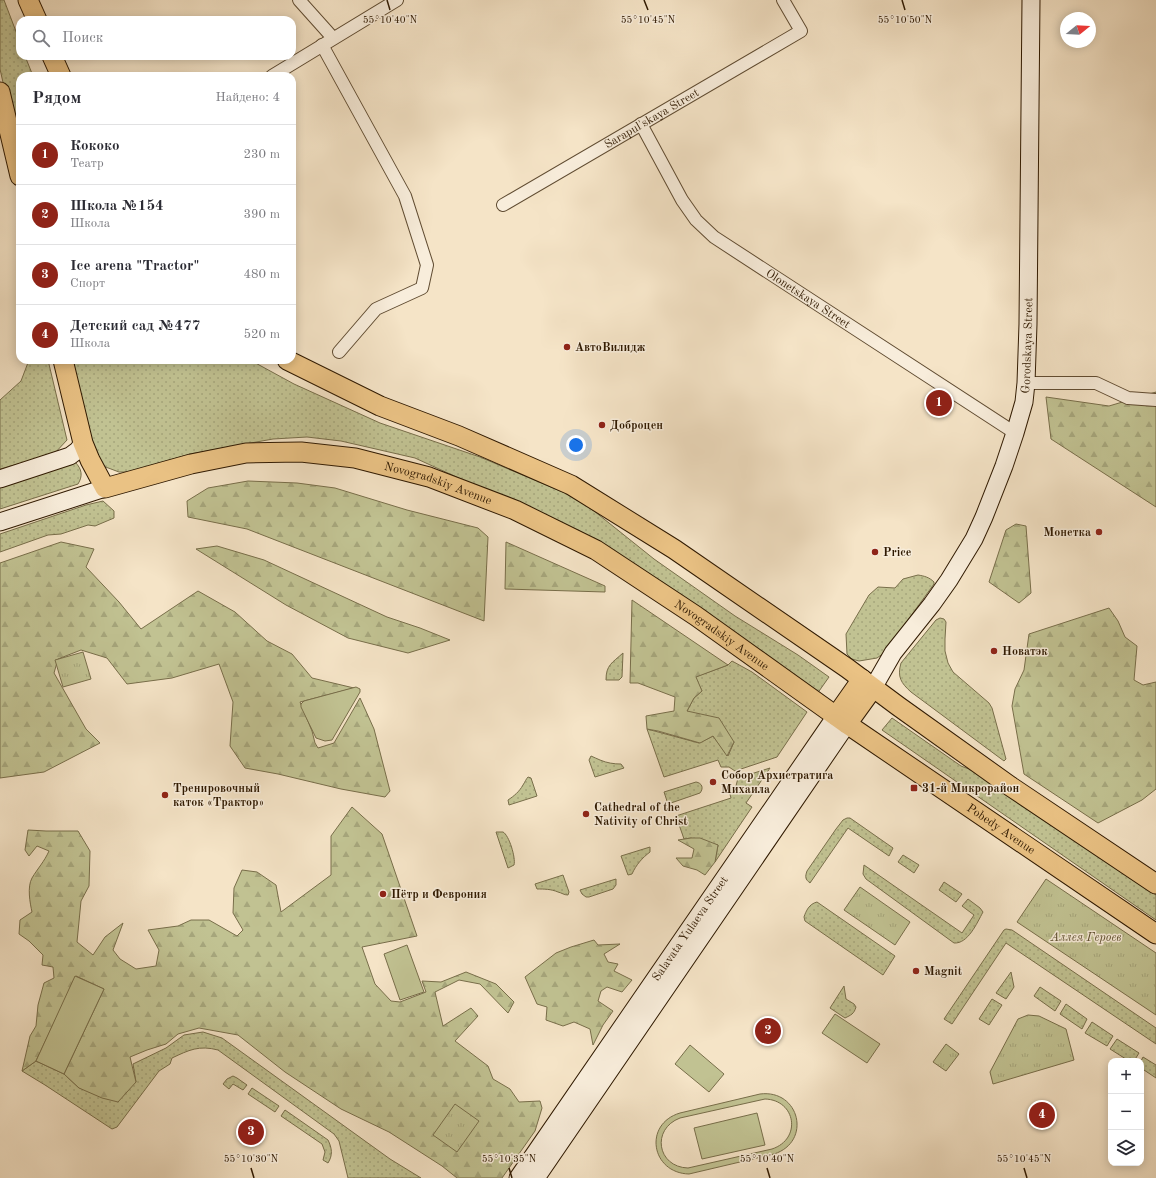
<!DOCTYPE html>
<html lang="ru">
<head>
<meta charset="utf-8">
<style>
  body { margin:0; font-family:"Old Standard TT",serif; background:#f2f2f3; color:#2b2b33 }
  .controls { position:absolute; right:12px; bottom:12px; display:grid; overflow:hidden; border-radius:8px; box-shadow:0 2px 10px #0003 }
  .controls button { width:36px; height:36px; display:grid; place-items:center; padding:0; border:0; border-bottom:1px solid #e1e1e2; background:#fff; color:#2b2b33; font:20px sans-serif }
  .compass { position:absolute; left:1060px; top:12px; width:36px; height:36px; border-radius:50%; background:#fff; box-shadow:0 2px 10px #0003; rotate:72deg }
  .you { position:absolute; left:576px; top:445px; width:14px; height:14px; margin:-10px; border:3px solid #fff; border-radius:50%; background:#1a73e8; box-shadow:0 0 0 6px #1a73e833 }
  .badge { display:grid; place-items:center; width:26px; height:26px; border-radius:50%; background:#8f2418; color:#fff; font-size:13px; font-weight:700 }
  .pin { position:absolute; translate:-50% -50%; border:2px solid #fff; box-shadow:0 1px 4px #0006 }
  .list { margin:0; padding:0; list-style:none }
  h2 { display:flex; justify-content:space-between; align-items:center; height:52px; margin:0; padding:0 16px; font-size:17px }
  h2 small { font-size:13px; font-weight:400; color:#7c7c81 }
  .list li { display:grid; grid-template-columns:26px 1fr auto; gap:12px; align-items:center; box-sizing:border-box; height:60px; padding:0 16px; border-top:1px solid #e1e1e2 }
  .list b { display:block; font-size:15px; white-space:nowrap }
  .list p { margin:0; font-size:13px; white-space:nowrap; color:#7c7c81 }
  .list em { font-size:13px; font-style:normal; color:#7c7c81 }
  .icon { flex:none; width:22px; height:22px; fill:none; stroke:currentColor; stroke-width:2; stroke-linecap:round; stroke-linejoin:round }
  .map { position:relative; flex:none; width:1156px; height:1178px; overflow:hidden }
  .search { position:absolute; background:#fff; box-shadow:0 2px 10px #0003; left:16px; top:16px; width:280px; height:44px; display:flex; align-items:center; gap:10px; box-sizing:border-box; padding:0 14px; border-radius:12px; color:#7c7c81; font-size:15px }
  .panel { position:absolute; background:#fff; box-shadow:0 2px 10px #0003; left:16px; top:72px; width:280px; height:292px; border-radius:12px }
  .map>svg:first-child { display:block }
</style>
</head>
<body>
<div class="map">
<svg width="1156" height="1178" viewBox="0 0 1156 1178">
  <defs>
    <pattern id="grass-dots" width="8" height="8" patternUnits="userSpaceOnUse"><rect width="8" height="8" fill="#c1c292"/><path d="M2 2h.1M6 6h.1" fill="none" stroke="#a6a67c" stroke-width="1.8" stroke-linecap="round"/></pattern>
    <pattern id="forest-firs" width="22" height="20" patternUnits="userSpaceOnUse"><rect width="22" height="20" fill="#c1c292"/><path d="M5 1l3.5 6h-7zM16 11l3.5 6h-7z" fill="#a6a67c"/></pattern>
    <pattern id="park-tufts" width="24" height="20" patternUnits="userSpaceOnUse"><rect width="24" height="20" fill="#c1c292"/><path d="M3 7l-1-3M5 7V3M7 7l1-3M15 17l-1-3M17 17v-4M19 17l1-3" fill="none" stroke="#a6a67c"/></pattern>
  </defs>
  <rect width="100%" height="100%" fill="#f5e4c7"/>
  <filter id="stains"><feTurbulence type="fractalNoise" baseFrequency=".005" numOctaves="4"/><feColorMatrix values="0 0 0 0 .2 0 0 0 0 .09 0 0 0 0 .02 0 0 0 .5 -.17"/></filter>
  <radialGradient id="worn" r=".72"><stop offset=".6" stop-color="#630" stop-opacity="0"/><stop offset="1" stop-color="#630" stop-opacity=".3"/></radialGradient>
  <!-- grass -->
  <g fill="url(#grass-dots)" stroke="#786e4a">
    <polygon points="0,0 4,0 20,42 20,56 25,56 33,76 20,76 20,159 0,69"/>
    <polygon points="29,360 48,360 67,440 54,454 0,469 0,400 21,381"/>
    <polygon points="71,360 250,360 294,384 380,423 480,457 579,499 654,559 735,616 798,655 829,677 817,694 487,491 415,458 341,441 307,437 273,439 190,454 129,472 119,472 103,466 96,455"/>
    <path d="M75 462C82 469 83 476 78 484L0 509V484Z"/>
    <polygon points="103,501 114,511 114,518 95,526 88,525 61,534 48,535 0,552 0,534 86,505"/>
    <path d="M918 575C924 576 929 577 934 582V584L884 653 877 658 859 661 852 659 847 654 846 634 869 595 878 587 895 588 903 579Z"/>
    <path d="M940 618 944 619 946 622 945 639V651L948 663 953 672 989 703 992 708 1006 759 1004 761 911 692C901 683 897 677 901 663L936 620Z"/>
    <path d="M623 653 622 677 619 680H606C606 665 612 663 623 653Z"/>
    <polygon points="732,661 752,672 807,712 777,757 735,771 729,767 721,767 718,760 664,777 647,729 699,743 713,736 728,756 734,742 687,711 694,698 702,691 695,677 728,665"/>
    <polygon points="892,718 961,766 982,774 1156,895 1156,920 882,730"/>
    <path d="M591 756C594 757 597 759 600 760 607 763 614 764 621 764L624 768 595 777 589 760Z"/>
    <polygon points="770,768 746,803 752,807 715,862 718,845 691,838 684,839 676,816 731,798 729,791 736,786 738,778"/>
    <path d="M528 777 531 778 537 796 509 805 508 800C514 796 519 792 523 785 525 782 526 779 528 777Z"/>
    <path d="M696 782C702 783 704 788 700 793L668 804 664 792Z"/>
    <path d="M847 818H850L893 848 889 856 848 828 810 883C805 879 805 877 807 871L836 829 843 820Z"/>
    <path d="M496 832H503C509 835 516 858 514 865L508 868Z"/>
    <path d="M650 847V852C642 858 636 865 632 874L628 875 621 856Z"/>
    <polygon points="903,855 919,865 914,873 898,862"/>
    <path d="M864 865 962 933 974 915 962 906 968 899 980 908 983 912C977 923 968 944 954 943L866 879 863 874Z"/>
    <path d="M563 875 569 892 568 895C564 895 562 893 558 892 551 889 544 889 537 889L535 884Z"/>
    <polygon points="616,879 616,885 613,889 589,897 586,897 582,894 580,890"/>
    <polygon points="944,882 962,894 956,902 939,890"/>
    <path d="M817 902 895 956 883 975 805 921 804 917C806 911 809 904 817 902Z"/>
    <polygon points="1006,929 1012,930 1156,1028 1156,1044 1006,943 952,1024 944,1019 1004,930"/>
    <polygon points="1011,972 1014,987 1006,999 996,993"/>
    <path d="M844 986 846 999 854 1004 856 1007C854 1014 851 1015 845 1018L830 1008Z"/>
    <polygon points="1040,987 1061,1001 1055,1011 1034,996"/>
    <polygon points="992,999 1002,1005 989,1025 979,1019"/>
    <polygon points="1066,1004 1087,1019 1082,1029 1060,1014"/>
    <polygon points="1092,1022 1113,1036 1107,1046 1085,1033"/>
    <path d="M203 1032 222 1038 390 1159 421 1178H348L339 1141 334 1134 218 1050C199 1045 189 1050 172 1058L170 1064 159 1071 117 1127 112 1129 45 1085 22 1071 36 1061 64 1074 79 1088 136 1082 133 1064 166 1048 184 1035Z"/>
    <polygon points="1117,1039 1139,1053 1134,1061 1129,1061 1110,1049"/>
    <polygon points="1143,1057 1156,1065 1156,1078 1141,1068 1141,1061"/>
    <polygon points="233,1076 237,1078 247,1085 243,1090 233,1084 229,1089 223,1084 227,1079"/>
    <polygon points="252,1088 279,1106 275,1112 248,1094"/>
    <path d="M285 1110 328 1140C332 1148 333 1155 328 1163L323 1160 325 1152 322 1144 281 1116Z"/>
  </g>
  <!-- forest -->
  <g fill="url(#forest-firs)" stroke="#786e4a">
    <polygon points="1156,392 1156,507 1051,439 1046,397 1109,406"/>
    <polygon points="248,481 297,483 335,488 407,510 478,528 488,537 484,621 247,529 188,517 187,501 208,488"/>
    <polygon points="1016,524 1026,526 1031,593 1019,603 989,582 1006,530"/>
    <polygon points="61,542 94,549 86,567 119,602 141,629 198,591 235,612 267,641 292,654 312,678 354,688 300,702 312,731 315,743 318,748 334,743 360,698 374,729 390,791 385,797 341,789 278,774 245,768 230,746 233,702 219,664 172,678 127,684 107,658 81,650 58,659 54,673 86,729 100,743 44,772 0,778 0,563"/>
    <polygon points="506,542 605,586 605,592 505,589"/>
    <polygon points="217,546 264,560 387,617 420,628 450,640 408,653 348,638 286,605 196,549"/>
    <polygon points="632,600 728,665 696,677 702,691 694,698 687,711 719,718 734,742 727,756 713,736 700,743 658,731 647,729 646,716 674,711 675,697 638,683 630,683"/>
    <polygon points="1109,608 1118,621 1125,637 1137,646 1134,680 1143,685 1156,682 1156,789 1142,800 1098,823 1024,774 1012,706 1015,689 1024,670 1029,634"/>
    <path d="M352 807 382 834 417 936 362 947 375 984 391 1001 400 1002 426 992 422 981 441 982 466 972 496 984 514 1002 508 1013 480 984 459 980 435 992 443 1026 471 1008 478 1016 455 1041 488 1066 493 1079 510 1089 519 1102 540 1101 542 1108 535 1131 502 1178H457L442 1166 389 1132 341 1109 285 1072 238 1035 199 1028 178 1034 166 1044 147 1050 130 1057 136 1082 118 1102 102 1098 79 1088 64 1074 104 989 76 976 36 1061 22 1071 30 1036 36 1026 38 1005 44 983 54 978 53 967 42 965 43 955 29 941 19 934 20 920 32 912C30 903 27 887 32 878 38 868 44 862 49 851L37 846 29 856 25 850 28 830 46 831H78L90 851 89 886 81 901 77 942 93 955 105 937 123 923 113 950 120 959 136 969 156 966 159 950 148 930 178 926 191 920H209L237 936 243 930 233 913 234 888 242 870 257 872 276 885 281 912 331 875V836Z"/>
    <polygon points="691,838 700,838 718,845 715,862 705,875 697,870 683,866 676,858 692,858 694,849 678,840"/>
    <polygon points="594,940 598,945 620,944 604,954 608,962 618,964 614,971 632,980 622,992 607,987 601,991 598,1001 613,1011 603,1025 593,1045 590,1029 574,1022 563,1026 546,1020 547,1007 537,1004 525,977 556,953 571,947"/>
  </g>
  <!-- park -->
  <g fill="url(#park-tufts)" stroke="#786e4a">
    <polygon points="83,652 91,679 63,687 55,660"/>
    <polygon points="1046,879 1156,953 1156,1015 1017,922"/>
    <polygon points="860,887 910,922 895,945 844,910"/>
    <polygon points="1028,1015 1039,1016 1066,1029 1074,1060 993,1084 990,1072 1018,1019"/>
    <polygon points="946,1044 959,1054 946,1071 933,1062"/>
    <polygon points="455,1104 479,1121 457,1152 433,1135"/>
  </g>
  <!-- garden -->
  <g fill="#c1c292" stroke="#786e4a" fill-rule="evenodd">
    <polygon points="356,687 360,689 360,692 332,740 325,741 316,738 301,707 301,704 304,701"/>
    <polygon points="407,945 424,992 400,1000 384,954"/>
    <polygon points="75,976 104,989 64,1074 36,1061"/>
    <polygon points="835,1014 880,1044 867,1063 822,1033"/>
    <polygon points="690,1045 724,1074 709,1092 675,1064"/>
    <path d="M760 1094C800 1089 812 1142 774 1154L689 1174C651 1173 643 1124 680 1113ZM765 1099C796 1100 802 1139 772 1149L688 1168C657 1167 651 1129 680 1118Z"/>
    <polygon points="757,1113 765,1145 702,1159 694,1128"/>
  </g>
  <g fill="none" stroke-linecap="round" stroke-linejoin="round">
    <!-- street casing -->
    <g stroke="#604c32" stroke-width="14">
      <g id="street">
        <polyline points="299,0 333,38"/>
        <polyline points="322,45 405,196 427,265 422,288 376,309 339,352"/>
        <polyline points="272,76 397,0"/>
        <path id="s1" d="M641 124 682 200 696 220 714 237 1015 433"/>
        <path id="s2" d="M503 205 801 31 783 0"/>
        <polyline points="1026,383 1096,383 1128,398 1156,400"/>
      </g>
    </g>
    <!-- secondary casing -->
    <g stroke="#2f1901" stroke-width="19">
      <g id="secondary">
        <polyline points="0,479 70,456 78,450 83,443"/>
        <polyline points="0,522 105,488"/>
        <path id="s3" d="M873 688 893 653 932 604 949 580 974 539 984 517 1004 466 1015 433 1024 402 1026 383 1028 324 1031 0"/>
        <path id="s4" d="M518 1178 836 716"/>
        <polyline points="536,1178 847,724"/>
      </g>
    </g>
    <!-- primary casing -->
    <g stroke="#2f1901" stroke-width="21">
      <g id="primary">
        <polyline points="28,0 37,20"/>
        <polyline points="52,56 61,76"/>
        <polyline points="0,92 20,176"/>
        <path id="s5" d="M63 360 83 443 90 460 105 488 191 464 246 453 301 452 355 458 429 477 515 510 596 550 696 616 847 724 1156 934"/>
        <polyline points="287,360 380,406 459,436 571,485 674,549 847,668 898,706 1010,786 1156,884"/>
        <polyline points="836,716 862,679"/>
        <polyline points="847,724 873,688"/>
      </g>
    </g>
    <!-- street -->
    <use href="#street" stroke="#f8eddb" stroke-width="12"/>
    <!-- secondary -->
    <use href="#secondary" stroke="#f8eddb" stroke-width="17"/>
    <!-- primary -->
    <use href="#primary" stroke="#eac284" stroke-width="19"/>
  </g>
  <!-- ticks -->
  <path fill="none" stroke="#2f1901" stroke-width="1.5" d="M387 0 390 10M644 0 648 10M902 0 905 10M251 1168 254 1178M509 1168 512 1178M767 1168 770 1178M1024 1168 1027 1178"/>
  <!-- markers -->
  <g fill="#8f2418" stroke="#f8eddb" stroke-width="1.5">
    <circle cx="567" cy="347" r="4"/>
    <circle cx="602" cy="425" r="4"/>
    <circle cx="1099" cy="532" r="4"/>
    <circle cx="875" cy="552" r="4"/>
    <circle cx="994" cy="651" r="4"/>
    <circle cx="713" cy="782" r="4"/>
    <rect x="910" y="784" width="8" height="8" rx="2"/>
    <circle cx="165" cy="795" r="4"/>
    <circle cx="586" cy="814" r="4"/>
    <circle cx="383" cy="894" r="4"/>
    <circle cx="916" cy="971" r="4"/>
  </g>
  <g text-anchor="middle" stroke-width="3" stroke-linejoin="round" paint-order="stroke">
    <!-- street labels -->
    <g font-size="12" fill="#2f1901" stroke="#f8eddb">
      <text dy="4" stroke="none"><textPath href="#s2" startOffset="172">Sarapul'skaya Street</textPath></text>
      <text dy="4" stroke="none"><textPath href="#s1" startOffset="248">Olonetskaya Street</textPath></text>
      <text dy="4" stroke="none"><textPath href="#s3" startOffset="383">Gorodskaya Street</textPath></text>
      <text dy="4" stroke="none"><textPath href="#s5" startOffset="477">Novogradskiy Avenue</textPath></text>
      <text dy="4" stroke="none"><textPath href="#s5" startOffset="801">Novogradskiy Avenue</textPath></text>
      <text dy="4" stroke="none"><textPath href="#s5" startOffset="1141">Pobedy Avenue</textPath></text>
      <text dy="4" stroke="none"><textPath href="#s4" startOffset="303">Salavata Yulaeva Street</textPath></text>
    </g>
    <!-- poi labels -->
    <g font-size="12" font-weight="bold" fill="#2f1901" stroke="#f8eddb" text-anchor="start">
      <text x="575" y="351">АвтоВилидж</text>
      <text x="610" y="429">Доброцен</text>
      <text x="1091" y="536" text-anchor="end">Монетка</text>
      <text x="883" y="556">Price</text>
      <text x="1002" y="655">Новатэк</text>
      <text x="721" y="779">Собор Архистратига<tspan x="721" dy="14">Михаила</tspan></text>
      <text x="173" y="792">Тренировочный<tspan x="173" dy="14">каток «Трактор»</tspan></text>
      <text x="922" y="792">31-й Микрорайон</text>
      <text x="594" y="811">Cathedral of the<tspan x="594" dy="14">Nativity of Christ</tspan></text>
      <text x="391" y="898">Пётр и Феврония</text>
      <text x="924" y="975">Magnit</text>
    </g>
    <!-- park labels -->
    <g font-size="12" font-style="italic" fill="#5b4c2c" stroke="#f8eddb">
      <text x="1086" y="941">Аллея Героев</text>
    </g>
  </g>
  <g font-size="10" text-anchor="middle" fill="#2f1901" stroke="#f8eddb" stroke-width="3" stroke-linejoin="round" paint-order="stroke">
    <text x="390" y="23">55°10'40"N</text>
    <text x="648" y="23">55°10'45"N</text>
    <text x="905" y="23">55°10'50"N</text>
    <text x="251" y="1162">55°10'30"N</text>
    <text x="509" y="1162">55°10'35"N</text>
    <text x="767" y="1162">55°10'40"N</text>
    <text x="1024" y="1162">55°10'45"N</text>
  </g>
  <rect width="100%" height="100%" filter="url(#stains)"/>
  <rect width="100%" height="100%" fill="url(#worn)"/>
</svg>
<div class="controls">
<button>+</button>
<button>−</button>
<button><svg class="icon" aria-label="layers" viewBox="0 0 24 24"><path d="M12 4l9 5-9 5-9-5zM3 14l9 5 9-5"/></svg></button>
</div>
<svg class="compass" viewBox="-18 -18 36 36"><path d="M0-13l5 13h-10z" fill="#e53935"/><path d="M0 13l5-13h-10z" fill="#7c7c81"/></svg>
<div class="you"></div>
<div class="pin badge" style="left:939px;top:403px">1</div>
<div class="pin badge" style="left:768px;top:1031px">2</div>
<div class="pin badge" style="left:251px;top:1132px">3</div>
<div class="pin badge" style="left:1042px;top:1115px">4</div>
<div class="search"><svg class="icon" aria-label="search" viewBox="0 0 24 24"><circle cx="10" cy="10" r="6"/><path d="M15 15l6 6"/></svg>Поиск</div>
<section class="panel">
<h2>Рядом<small>Найдено: 4</small></h2>
<ul class="list">
<li><span class="badge">1</span><div><b>Кококо</b><p>Театр</p></div><em>230 m</em></li>
<li><span class="badge">2</span><div><b>Школа №154</b><p>Школа</p></div><em>390 m</em></li>
<li><span class="badge">3</span><div><b>Ice arena &quot;Tractor&quot;</b><p>Спорт</p></div><em>480 m</em></li>
<li><span class="badge">4</span><div><b>Детский сад №477</b><p>Школа</p></div><em>520 m</em></li>
</ul>
</section>
</div>
</body>
</html>
